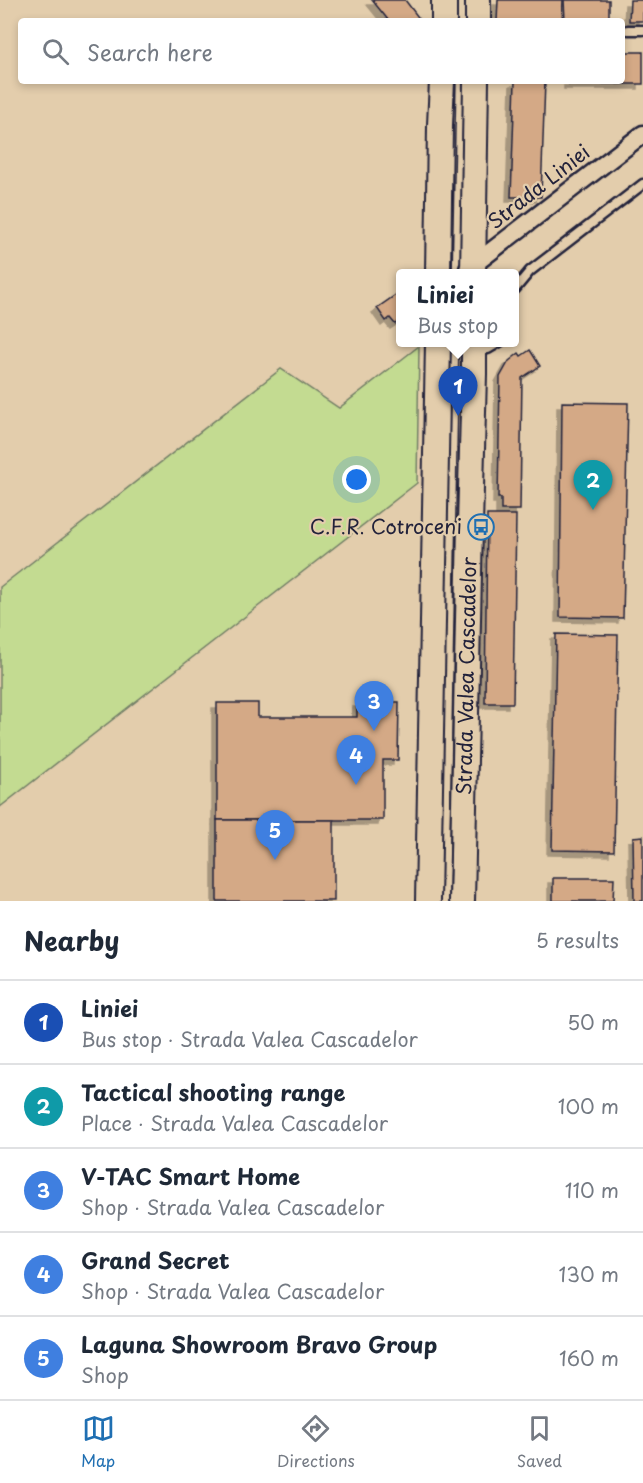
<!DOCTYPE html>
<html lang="en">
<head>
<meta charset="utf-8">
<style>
  body { margin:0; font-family:"Playpen Sans",sans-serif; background:#f2f2f3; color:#1f2937 }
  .you { position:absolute; left:357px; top:480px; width:21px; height:21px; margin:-15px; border:4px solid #fff; border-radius:50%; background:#1a73e8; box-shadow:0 0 0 9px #1a73e833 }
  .badge { display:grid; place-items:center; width:39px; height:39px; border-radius:50%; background:#1f6fb2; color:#fff; font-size:20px; font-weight:700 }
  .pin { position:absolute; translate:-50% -50px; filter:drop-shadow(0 2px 3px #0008) }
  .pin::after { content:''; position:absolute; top:32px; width:21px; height:18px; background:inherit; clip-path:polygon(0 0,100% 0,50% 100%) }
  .popup { position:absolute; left:396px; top:269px; width:123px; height:78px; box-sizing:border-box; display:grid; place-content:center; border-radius:6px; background:#fff; filter:drop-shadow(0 2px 4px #0005); font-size:20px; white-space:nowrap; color:#747a83 }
  .popup b { font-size:22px; color:#1f2937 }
  .popup::after { content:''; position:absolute; left:50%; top:100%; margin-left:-12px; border:12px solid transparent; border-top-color:#fff }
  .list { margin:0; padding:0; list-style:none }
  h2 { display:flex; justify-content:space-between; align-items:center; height:78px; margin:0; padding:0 24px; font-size:26px }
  h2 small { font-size:20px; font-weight:400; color:#747a83 }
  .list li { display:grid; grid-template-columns:39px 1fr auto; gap:18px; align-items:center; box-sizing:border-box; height:84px; padding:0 24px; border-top:2px solid #e0e1e3 }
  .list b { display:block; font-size:22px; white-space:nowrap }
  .list p { margin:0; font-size:20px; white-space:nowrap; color:#747a83 }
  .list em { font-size:20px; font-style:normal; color:#747a83 }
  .icon { flex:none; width:33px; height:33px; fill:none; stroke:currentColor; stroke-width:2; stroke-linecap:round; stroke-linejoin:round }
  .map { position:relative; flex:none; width:643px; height:901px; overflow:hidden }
  .search { position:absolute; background:#fff; box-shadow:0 3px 9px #0003; left:18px; right:18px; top:18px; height:66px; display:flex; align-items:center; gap:15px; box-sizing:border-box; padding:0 21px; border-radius:6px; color:#747a83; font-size:22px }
  .sheet { height:498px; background:#fff }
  nav { display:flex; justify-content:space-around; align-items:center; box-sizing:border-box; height:84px; border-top:2px solid #e0e1e3; background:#fff; font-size:16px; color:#747a83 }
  nav a { display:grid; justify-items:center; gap:3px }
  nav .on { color:#1f6fb2 }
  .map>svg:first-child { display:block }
</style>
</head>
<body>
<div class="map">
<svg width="643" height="901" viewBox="0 0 643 901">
  <defs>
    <filter id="shadow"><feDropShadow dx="-5" dy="5" stdDeviation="0" flood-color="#0004"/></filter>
  </defs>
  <rect width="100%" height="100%" fill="#e3cdac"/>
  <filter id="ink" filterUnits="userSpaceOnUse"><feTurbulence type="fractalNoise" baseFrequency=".0167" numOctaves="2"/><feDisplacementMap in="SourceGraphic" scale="12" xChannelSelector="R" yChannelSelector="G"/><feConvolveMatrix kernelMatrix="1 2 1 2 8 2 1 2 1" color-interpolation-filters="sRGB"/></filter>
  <g filter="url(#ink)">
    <!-- green -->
    <polygon fill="#c3db91" stroke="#727e66" stroke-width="1.5" points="419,346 417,483 0,807 0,587 281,369 339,408"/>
    <!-- building -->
    <g fill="#d4a986" stroke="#22223b" stroke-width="1.5" filter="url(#shadow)">
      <polygon points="372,0 405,0 421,21 389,21"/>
      <polygon points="498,0 563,0 562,21 497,21"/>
      <polygon points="564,0 609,0 609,19 565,20"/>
      <polygon points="630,0 643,0 643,21 629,21"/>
      <polygon points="622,52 643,52 643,84 569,84 569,81 622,81"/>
      <polygon points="515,81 545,81 541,197 511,197"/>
      <polygon points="400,292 401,320 395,324 390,318 386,321 377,308"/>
      <polygon points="530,350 540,366 522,378 520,510 501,510 501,498 498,498 500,377 509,361 519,353 521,356"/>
      <polygon points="562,402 628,403 623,618 560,617"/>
      <polygon points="487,515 516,515 513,703 485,703"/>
      <polygon points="556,634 618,635 614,851 552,850"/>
      <polygon points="357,702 399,702 398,760 383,760 383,820 217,820 217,703 258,703 258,717 357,717"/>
      <rect x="217" y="820" width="117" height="81"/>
      <polygon points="643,836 643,901 634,901 633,837"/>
      <polygon points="553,878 614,878 613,901 553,901"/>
    </g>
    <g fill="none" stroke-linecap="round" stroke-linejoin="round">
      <!-- service casing -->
      <g stroke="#22223b" stroke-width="13">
        <g id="service">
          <polyline points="628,30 643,30"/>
          <polyline points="515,289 530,271 643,184"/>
          <polyline points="477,350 488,349 500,342"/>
        </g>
      </g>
      <!-- minor casing -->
      <g stroke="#22223b" stroke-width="21">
        <polyline id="minor" points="468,269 643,134"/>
      </g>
      <!-- secondary casing -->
      <g stroke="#22223b" stroke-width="28">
        <g id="secondary">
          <polyline points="444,21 444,0"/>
          <polyline points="478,21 478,0"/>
          <polyline points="438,274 440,125 442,81"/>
          <polyline points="473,274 476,81"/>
          <polyline points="428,901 438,342"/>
          <path id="s1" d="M462 901 470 526 474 374V342"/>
        </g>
      </g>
      <!-- service -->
      <use href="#service" stroke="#e3cdac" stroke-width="8"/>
      <!-- minor -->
      <use href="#minor" stroke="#e3cdac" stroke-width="16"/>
      <!-- secondary -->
      <use href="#secondary" stroke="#e3cdac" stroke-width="24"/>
      <!-- tram -->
      <g stroke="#22223b" stroke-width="1.5">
        <polyline points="465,21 465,0"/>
        <polyline points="452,274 456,81"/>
        <polyline points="449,901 459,342"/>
      </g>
    </g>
  </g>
  <!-- icons -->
  <defs>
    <g id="bus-ring" transform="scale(1.35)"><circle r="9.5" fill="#e3cdac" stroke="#1f6fb2" stroke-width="1.5"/><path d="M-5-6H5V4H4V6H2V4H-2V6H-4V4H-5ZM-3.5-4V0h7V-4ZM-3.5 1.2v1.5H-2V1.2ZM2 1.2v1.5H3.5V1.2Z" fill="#1f6fb2"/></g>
  </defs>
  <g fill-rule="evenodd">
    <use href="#bus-ring" x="481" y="527"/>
  </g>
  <g text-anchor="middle" stroke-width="4.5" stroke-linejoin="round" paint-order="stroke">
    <!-- street labels -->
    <g font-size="20" fill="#22223b" stroke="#e3cdac">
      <text transform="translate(539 187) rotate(-38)" y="7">Strada Liniei</text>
      <text dy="7" stroke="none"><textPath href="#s1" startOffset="225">Strada Valea Cascadelor</textPath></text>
    </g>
    <!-- poi labels -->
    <g font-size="20" fill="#22223b" stroke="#e3cdac" text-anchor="end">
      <text x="462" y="534">C.F.R. Cotroceni</text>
    </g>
  </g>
</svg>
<div class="you"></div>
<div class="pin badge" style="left:458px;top:416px;background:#1a4fb4">1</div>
<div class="popup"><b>Liniei</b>Bus stop</div>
<div class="pin badge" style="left:593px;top:510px;background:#0f9aa8">2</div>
<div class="pin badge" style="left:374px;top:731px;background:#3f7fe0">3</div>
<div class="pin badge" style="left:356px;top:785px;background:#3f7fe0">4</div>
<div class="pin badge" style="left:275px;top:860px;background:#3f7fe0">5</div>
<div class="search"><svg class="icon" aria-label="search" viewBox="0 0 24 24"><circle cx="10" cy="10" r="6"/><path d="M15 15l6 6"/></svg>Search here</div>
</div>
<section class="sheet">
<h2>Nearby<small>5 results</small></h2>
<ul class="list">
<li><span class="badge" style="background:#1a4fb4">1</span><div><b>Liniei</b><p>Bus stop · Strada Valea Cascadelor</p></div><em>50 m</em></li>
<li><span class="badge" style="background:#0f9aa8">2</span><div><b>Tactical shooting range</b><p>Place · Strada Valea Cascadelor</p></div><em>100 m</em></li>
<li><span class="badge" style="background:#3f7fe0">3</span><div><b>V-TAC Smart Home</b><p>Shop · Strada Valea Cascadelor</p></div><em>110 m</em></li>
<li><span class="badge" style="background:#3f7fe0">4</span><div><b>Grand Secret</b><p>Shop · Strada Valea Cascadelor</p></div><em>130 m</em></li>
<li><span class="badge" style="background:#3f7fe0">5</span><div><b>Laguna Showroom Bravo Group</b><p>Shop</p></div><em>160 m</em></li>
</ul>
</section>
<nav>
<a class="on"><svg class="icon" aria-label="map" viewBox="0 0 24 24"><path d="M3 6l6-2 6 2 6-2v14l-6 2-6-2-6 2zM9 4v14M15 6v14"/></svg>Map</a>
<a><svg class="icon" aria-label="directions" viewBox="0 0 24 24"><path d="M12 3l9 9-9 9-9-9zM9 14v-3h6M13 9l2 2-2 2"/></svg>Directions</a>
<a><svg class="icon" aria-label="saved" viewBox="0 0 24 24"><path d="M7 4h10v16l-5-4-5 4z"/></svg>Saved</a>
</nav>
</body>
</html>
